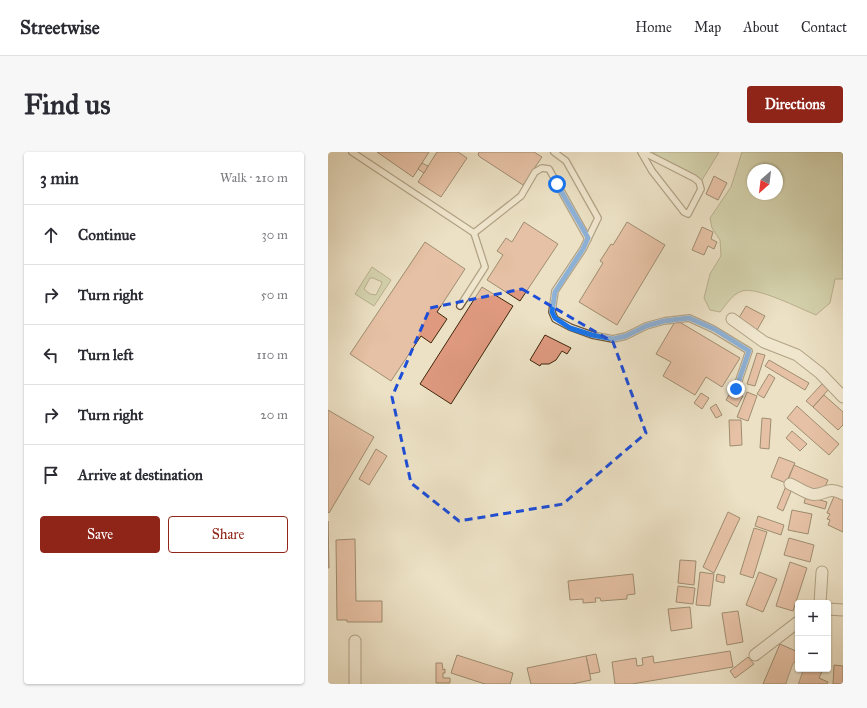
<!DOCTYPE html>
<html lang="en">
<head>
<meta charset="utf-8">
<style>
  body { margin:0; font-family:"IM FELL Great Primer",serif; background:#f7f7f7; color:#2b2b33 }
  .controls { position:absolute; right:12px; bottom:12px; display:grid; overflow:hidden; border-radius:4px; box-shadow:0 1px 3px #0004 }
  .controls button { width:36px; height:36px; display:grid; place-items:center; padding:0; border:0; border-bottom:1px solid #e1e1e2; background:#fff; color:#2b2b33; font:20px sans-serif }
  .compass { position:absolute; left:419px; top:12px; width:36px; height:36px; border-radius:50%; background:#fff; box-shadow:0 1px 3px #0004; rotate:208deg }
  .stop { position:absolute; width:12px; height:12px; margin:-9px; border:3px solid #1a73e8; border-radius:50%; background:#fff }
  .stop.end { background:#1a73e8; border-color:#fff; box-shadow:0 1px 4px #0008 }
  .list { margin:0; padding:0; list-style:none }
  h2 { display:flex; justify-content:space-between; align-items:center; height:52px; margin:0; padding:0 16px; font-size:17px }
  h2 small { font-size:13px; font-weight:400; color:#7c7c81 }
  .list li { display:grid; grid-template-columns:26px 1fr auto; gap:12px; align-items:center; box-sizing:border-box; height:60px; padding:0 16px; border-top:1px solid #e1e1e2 }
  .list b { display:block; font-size:15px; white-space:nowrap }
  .list em { font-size:13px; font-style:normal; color:#7c7c81 }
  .actions { display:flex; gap:8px; padding:12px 16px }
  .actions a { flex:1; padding:9px 0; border:1px solid #8f2418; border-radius:4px; text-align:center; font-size:14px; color:#8f2418 }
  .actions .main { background:#8f2418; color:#fff }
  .icon { flex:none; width:22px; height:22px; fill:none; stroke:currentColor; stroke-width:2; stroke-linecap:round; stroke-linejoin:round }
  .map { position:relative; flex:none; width:515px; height:532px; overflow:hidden; border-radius:4px }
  header { display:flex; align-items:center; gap:24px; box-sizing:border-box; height:56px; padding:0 20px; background:#fff; border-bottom:1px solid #e1e1e2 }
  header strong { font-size:19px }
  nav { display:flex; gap:22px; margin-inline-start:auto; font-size:14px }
  .intro { display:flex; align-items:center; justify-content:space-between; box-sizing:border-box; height:96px; padding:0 24px }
  h1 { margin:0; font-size:28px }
  .button { padding:10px 18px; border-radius:4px; background:#8f2418; color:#fff; font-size:14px; font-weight:700 }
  main { display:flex; gap:24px; padding:0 24px }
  aside { flex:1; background:#fff; border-radius:4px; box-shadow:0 1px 3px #0004 }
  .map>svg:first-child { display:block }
</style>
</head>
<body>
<header>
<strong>Streetwise</strong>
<nav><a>Home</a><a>Map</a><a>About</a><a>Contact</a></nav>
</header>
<div class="intro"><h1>Find us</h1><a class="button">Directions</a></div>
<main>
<aside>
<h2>3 min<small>Walk · 210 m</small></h2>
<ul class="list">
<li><svg class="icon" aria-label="ahead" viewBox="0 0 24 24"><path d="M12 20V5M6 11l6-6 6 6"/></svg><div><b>Continue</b></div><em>30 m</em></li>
<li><svg class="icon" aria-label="right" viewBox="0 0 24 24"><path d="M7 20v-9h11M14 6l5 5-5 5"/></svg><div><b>Turn right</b></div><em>50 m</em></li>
<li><svg class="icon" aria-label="left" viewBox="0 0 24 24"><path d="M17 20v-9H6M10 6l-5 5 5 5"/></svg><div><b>Turn left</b></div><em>110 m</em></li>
<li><svg class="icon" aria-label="right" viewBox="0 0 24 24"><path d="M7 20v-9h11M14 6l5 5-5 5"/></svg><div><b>Turn right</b></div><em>20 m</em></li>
<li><svg class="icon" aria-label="arrive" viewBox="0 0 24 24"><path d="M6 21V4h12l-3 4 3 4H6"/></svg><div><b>Arrive at destination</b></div></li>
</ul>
<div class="actions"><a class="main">Save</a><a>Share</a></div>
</aside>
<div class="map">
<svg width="515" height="532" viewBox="0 0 515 532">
  <rect width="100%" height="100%" fill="#ece1c5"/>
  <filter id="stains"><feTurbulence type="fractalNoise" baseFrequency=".005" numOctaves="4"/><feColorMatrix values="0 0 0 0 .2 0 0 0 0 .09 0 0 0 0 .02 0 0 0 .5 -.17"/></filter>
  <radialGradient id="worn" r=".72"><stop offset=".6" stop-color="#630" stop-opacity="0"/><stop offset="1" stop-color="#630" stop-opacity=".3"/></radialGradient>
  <!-- green -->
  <g fill="#b8c395" stroke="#7c7550" fill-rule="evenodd">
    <polygon points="325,0 391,0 374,28 342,16"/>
    <path d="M414 0H515V127H507L502 151 488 163C473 157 428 134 414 139 403 143 399 152 392 160L382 158 376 146 382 122 393 104 392 88 384 76 382 66 403 35ZM425 18H449V42H425Z"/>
    <path d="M44 115 63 128 46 154 27 142ZM42 126H45L54 130 53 133 48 143 42 142 36 137Z"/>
  </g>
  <!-- building -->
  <g fill="#de997f" stroke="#3f270b">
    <polygon points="49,0 101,0 85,25"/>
    <polygon points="109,0 130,0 139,6 113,45 90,30"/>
    <polygon points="151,0 206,0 214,5 195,33 152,5 150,3"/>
    <polygon points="94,11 100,14 96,21 90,17"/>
    <polygon points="386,24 399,31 390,48 378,42"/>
    <polygon points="196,70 230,92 192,149 159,128 175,103 169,99 178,86 184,90"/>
    <polygon points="299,70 337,93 289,173 251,150 275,111 272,109 283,92 285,93"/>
    <polygon points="374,75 385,80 383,87 389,90 386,97 380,94 376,103 364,98"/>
    <polygon points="97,90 137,117 109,160 119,167 103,191 93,184 63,229 22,202"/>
    <polygon points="154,135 185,154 123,252 92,232"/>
    <polygon points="418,154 437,164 428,180 409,169"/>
    <polygon points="348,168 412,206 394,235 378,225 367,243 335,224 343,210 328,202"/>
    <polygon points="217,183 243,196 239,202 234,199 228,208 221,212 213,212 212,214 202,208"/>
    <polygon points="429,201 437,203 427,234 419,232"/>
    <polygon points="441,208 481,231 477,238 437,214"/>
    <polygon points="441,222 447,226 436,246 429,242"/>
    <polygon points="494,232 500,238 485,255 478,249"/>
    <polygon points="404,238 415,244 409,255 398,248"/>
    <polygon points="419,240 429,244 420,269 409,265"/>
    <polygon points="373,241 381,246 374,257 366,251"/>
    <polygon points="496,243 515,260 515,273 510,278 485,255"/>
    <polygon points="388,252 394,263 388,266 382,256"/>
    <polygon points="469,254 511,292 501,303 459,266"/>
    <polygon points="0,258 46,285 1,361 0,360"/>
    <polygon points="434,266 443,267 441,297 432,296"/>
    <polygon points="401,268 413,268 414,293 402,294"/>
    <polygon points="464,279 479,292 472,299 458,286"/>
    <polygon points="48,297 59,304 41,333 31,327"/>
    <polygon points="451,305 467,311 458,331 443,325"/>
    <polygon points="466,313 500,328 495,339 488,340 460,328"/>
    <polygon points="458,334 464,337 455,359 449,356"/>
    <polygon points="507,342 515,346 515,380 500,373 502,368 499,367 502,362 499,361"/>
    <polygon points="478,344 499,350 497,357 476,351"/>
    <polygon points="464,358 484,362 480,382 460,378"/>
    <polygon points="400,360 412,366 386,421 375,415"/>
    <polygon points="430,364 456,373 453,383 427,374"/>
    <polygon points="0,369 1,416 0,416"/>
    <polygon points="426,376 439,380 425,426 412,422"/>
    <polygon points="461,386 486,393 482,410 456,403"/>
    <polygon points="27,387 28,449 54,449 54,470 19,470 19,468 9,468 8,388"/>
    <polygon points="352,408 368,409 366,433 350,431"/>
    <polygon points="462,410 479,416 465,459 448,454"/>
    <polygon points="372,420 386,422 382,454 368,453"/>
    <polygon points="431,420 449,427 435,460 418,453"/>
    <polygon points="305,422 307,442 299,443 299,447 273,449 272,446 267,446 268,450 255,451 255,447 242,448 240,429"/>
    <polygon points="389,422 397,424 396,431 388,429"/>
    <polygon points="350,434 367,436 365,452 348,450"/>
    <polygon points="362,455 364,476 343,479 340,457"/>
    <polygon points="410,459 415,490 399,493 394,461"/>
    <polygon points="452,492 470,500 470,503 458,532 435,532"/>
    <polygon points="402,499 405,515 304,532 287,532 284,510 308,506 309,514 315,513 314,506 325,504 326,511"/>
    <polygon points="268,502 272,520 262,522 258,504"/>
    <polygon points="129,503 185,521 182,532 157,532 123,521"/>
    <polygon points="258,504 263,528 244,532 203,532 199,516"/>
    <polygon points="420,505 426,512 407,526 402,519"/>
    <polygon points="108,511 114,511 115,518 117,517 117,521 115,521 115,526 122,526 122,531 108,531"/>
    <polygon points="506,513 515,514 515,532 505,532"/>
    <polygon points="477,517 495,517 491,526 500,530 499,532 471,532 468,531 473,518 476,519"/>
  </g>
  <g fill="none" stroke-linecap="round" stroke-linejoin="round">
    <!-- lane casing -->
    <g stroke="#6a563a" stroke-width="8">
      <g id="lane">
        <polyline points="24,0 146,81 157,115 132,154"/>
        <polyline points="226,0 238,9 270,66 255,97 227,139 224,160 227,167 242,175 264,183 285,187 298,184 318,174 336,169 361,166 385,177 421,199 408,237"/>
        <polyline points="313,0 324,19 356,60 360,62 373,37 371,30 366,26 315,0"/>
        <polyline points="146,81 193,44 207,20 214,16 221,17 260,87"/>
      </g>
    </g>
    <!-- street casing -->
    <g stroke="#6a563a" stroke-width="13">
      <g id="street">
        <polyline points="404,167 436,190 469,203 492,221 515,245"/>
        <path d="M462 332C469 335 476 340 483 342 496 345 499 333 515 342"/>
        <polyline points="492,451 494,420"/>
        <polyline points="500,457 515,458"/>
        <polyline points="27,489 27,532"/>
        <polyline points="427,503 470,470"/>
        <polyline points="464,532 470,515"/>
      </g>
    </g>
    <!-- lane -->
    <use href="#lane" stroke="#f3ecd9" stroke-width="5.5"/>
    <!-- street -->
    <use href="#street" stroke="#f3ecd9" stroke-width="11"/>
  </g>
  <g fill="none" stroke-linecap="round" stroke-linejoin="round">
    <!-- route -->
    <polyline stroke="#1a73e8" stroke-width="5" points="229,32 260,86 255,97 227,140 224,160 227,166 242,176 264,183 285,187 298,184 318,174 336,169 361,166 386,177 421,199 408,237"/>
  </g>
  <!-- marked area -->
  <path d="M0 0H515V532H0ZM194 137 285 190 318 281 235 352 131 369 83 331 64 245 102 156Z" fill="#ece1c5" fill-opacity=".55" fill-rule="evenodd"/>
  <path fill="none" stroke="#1d4ed8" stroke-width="3" stroke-dasharray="8 5" stroke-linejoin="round" d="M194 137 285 190 318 281 235 352 131 369 83 331 64 245 102 156Z"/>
  <rect width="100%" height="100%" filter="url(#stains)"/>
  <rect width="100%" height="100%" fill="url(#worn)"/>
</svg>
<div class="controls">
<button>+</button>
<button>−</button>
</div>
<svg class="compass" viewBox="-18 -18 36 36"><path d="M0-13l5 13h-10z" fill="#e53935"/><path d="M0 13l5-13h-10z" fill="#7c7c81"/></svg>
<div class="stop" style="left:229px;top:32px"></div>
<div class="stop end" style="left:408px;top:237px"></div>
</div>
</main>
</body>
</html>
